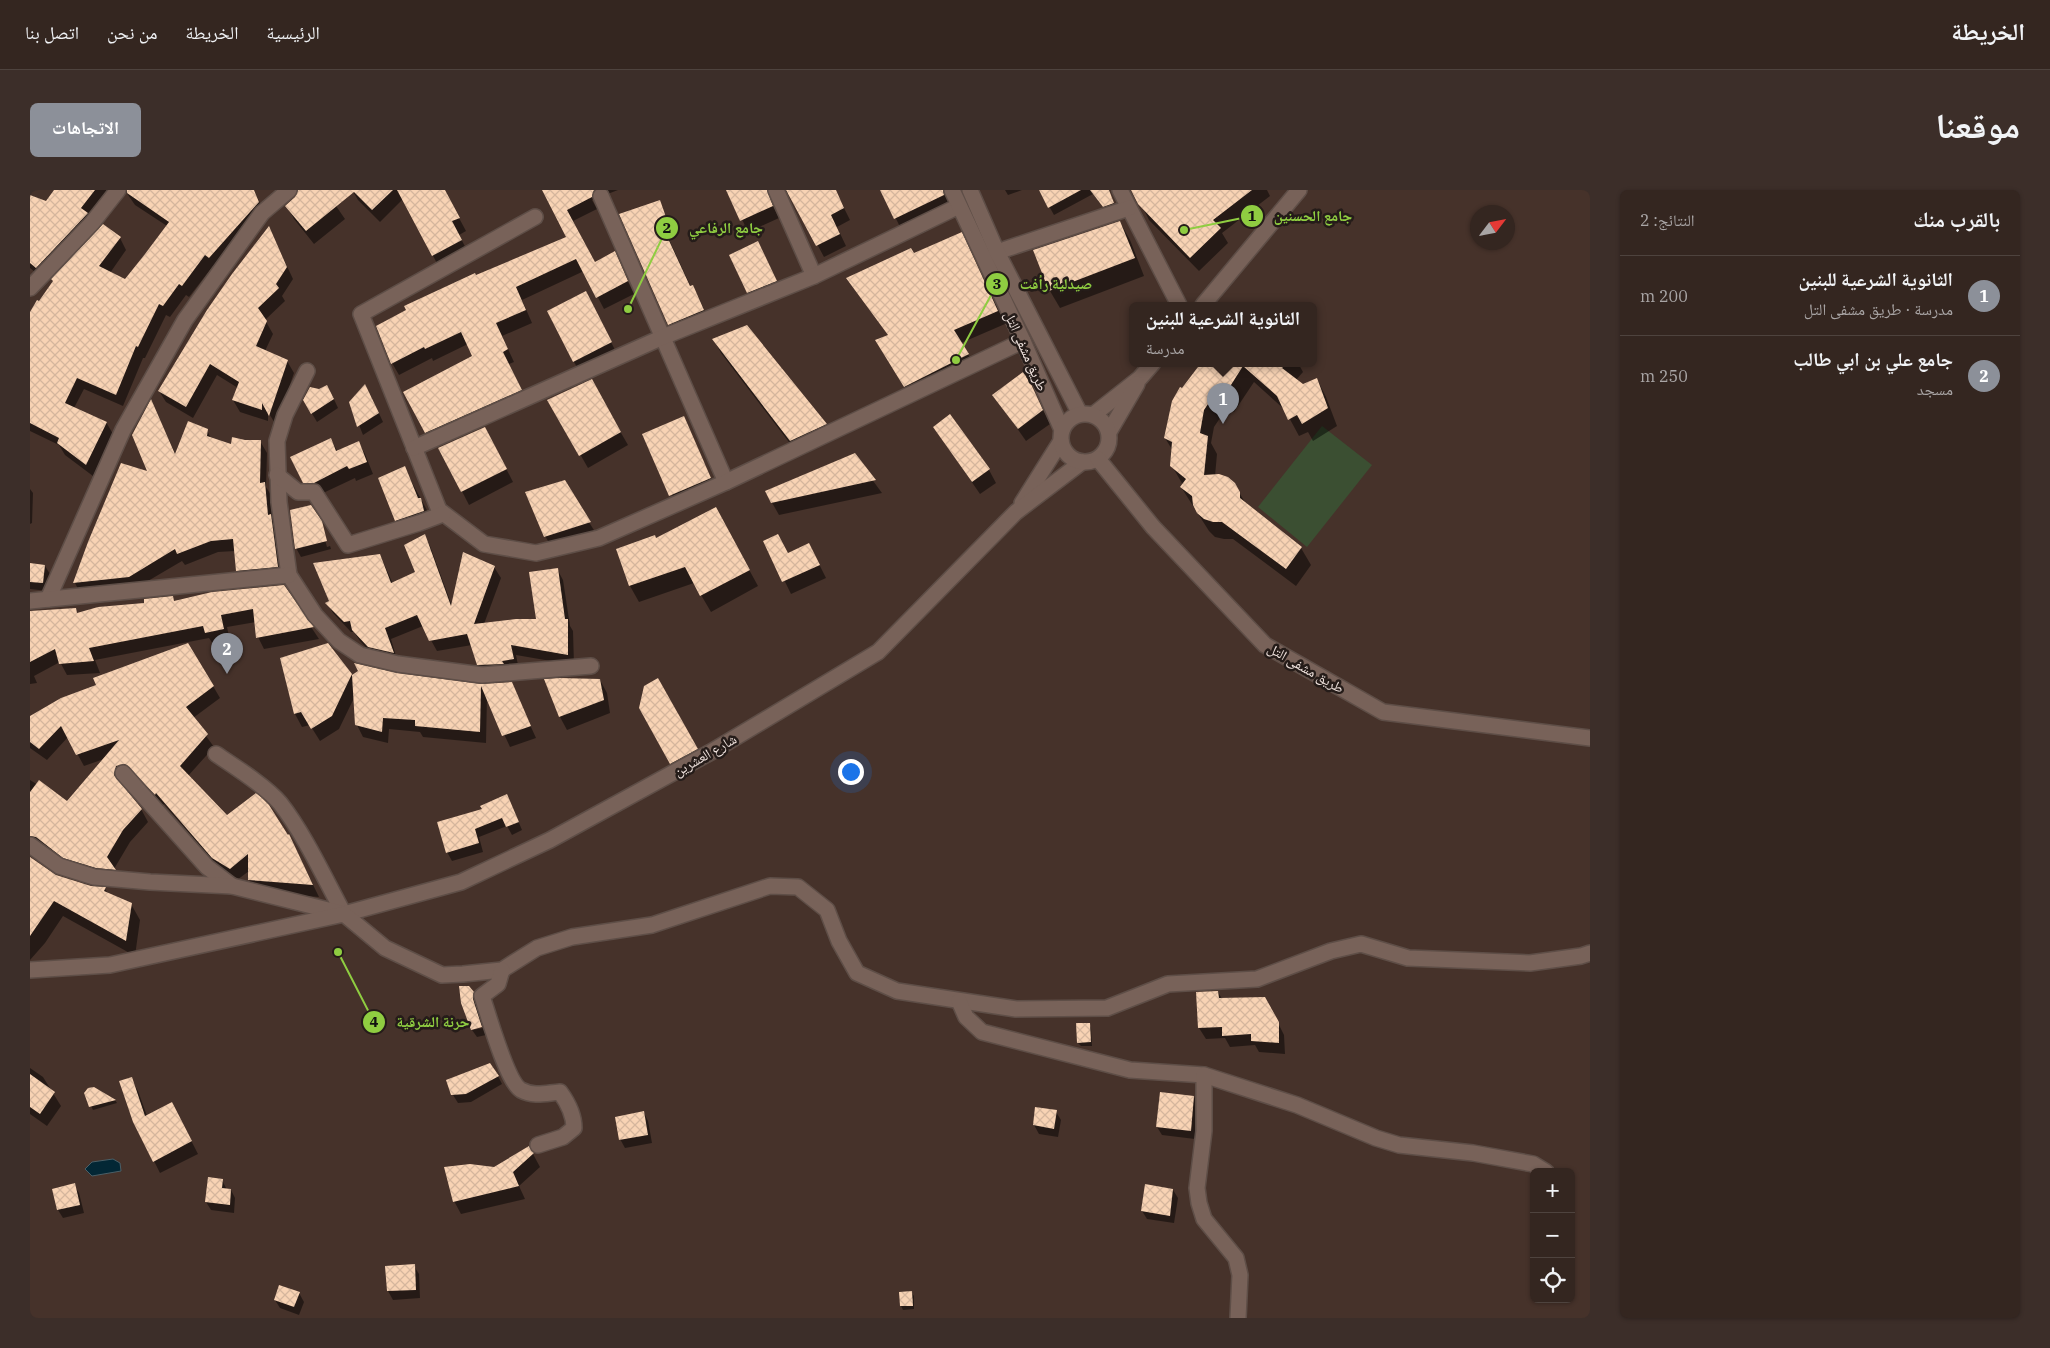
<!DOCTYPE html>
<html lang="ar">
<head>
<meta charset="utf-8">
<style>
  body { margin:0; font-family:"IBM Plex Serif","Noto Naskh Arabic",serif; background:#3c2e29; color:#f1f3f6; direction:rtl }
  .controls { position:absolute; right:15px; bottom:15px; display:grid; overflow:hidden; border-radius:8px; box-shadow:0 1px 4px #0004 }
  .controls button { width:45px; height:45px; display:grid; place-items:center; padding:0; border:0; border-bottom:1px solid #4e433e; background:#342620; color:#f1f3f6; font:25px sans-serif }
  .compass { position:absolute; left:1440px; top:15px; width:45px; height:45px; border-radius:50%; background:#342620; box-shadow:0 1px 4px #0004; rotate:58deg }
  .you { position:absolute; left:820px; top:581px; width:18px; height:18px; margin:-12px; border:4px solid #fff; border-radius:50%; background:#1a73e8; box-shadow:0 0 0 8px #1a73e833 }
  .badge { display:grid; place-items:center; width:32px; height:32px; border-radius:50%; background:#8c9099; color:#fff; font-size:16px; font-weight:700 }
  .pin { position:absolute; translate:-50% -41px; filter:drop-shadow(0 1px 2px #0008) }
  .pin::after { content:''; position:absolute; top:26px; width:18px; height:15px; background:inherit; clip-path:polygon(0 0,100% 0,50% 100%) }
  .popup { position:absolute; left:1099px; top:112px; width:188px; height:65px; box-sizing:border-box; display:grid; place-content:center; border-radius:8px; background:#342620; filter:drop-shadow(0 1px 4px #0005); font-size:16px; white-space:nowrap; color:#a9a5a5 }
  .popup b { font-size:19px; color:#f1f3f6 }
  .popup::after { content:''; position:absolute; left:50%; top:100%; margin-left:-10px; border:10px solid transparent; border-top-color:#342620 }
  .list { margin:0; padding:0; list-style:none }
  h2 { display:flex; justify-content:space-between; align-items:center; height:65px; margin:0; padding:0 20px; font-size:21px }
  h2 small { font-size:16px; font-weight:400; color:#a9a5a5 }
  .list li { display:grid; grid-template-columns:32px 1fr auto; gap:15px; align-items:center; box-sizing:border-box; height:80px; padding:0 20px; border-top:1px solid #4e433e }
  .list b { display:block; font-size:19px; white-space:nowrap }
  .list p { margin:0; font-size:16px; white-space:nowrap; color:#a9a5a5 }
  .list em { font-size:16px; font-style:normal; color:#a9a5a5 }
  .icon { flex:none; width:28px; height:28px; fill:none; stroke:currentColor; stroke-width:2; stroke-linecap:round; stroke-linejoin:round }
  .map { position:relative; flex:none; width:1560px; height:1128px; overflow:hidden; direction:ltr; border-radius:8px }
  header { display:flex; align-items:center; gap:30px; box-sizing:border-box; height:70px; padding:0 25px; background:#342620; border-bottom:1px solid #4e433e }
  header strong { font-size:24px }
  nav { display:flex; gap:28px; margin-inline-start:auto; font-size:18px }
  .intro { display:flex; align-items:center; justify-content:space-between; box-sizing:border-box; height:120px; padding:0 30px }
  h1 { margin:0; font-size:35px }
  .button { padding:12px 22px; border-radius:8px; background:#8c9099; color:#fff; font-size:18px; font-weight:700 }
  main { display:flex; gap:30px; padding:0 30px }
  aside { flex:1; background:#342620; border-radius:8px; box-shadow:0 1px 4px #0004 }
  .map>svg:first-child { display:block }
</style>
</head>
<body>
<header>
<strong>الخريطة</strong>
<nav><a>الرئيسية</a><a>الخريطة</a><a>من نحن</a><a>اتصل بنا</a></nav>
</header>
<div class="intro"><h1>موقعنا</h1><a class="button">الاتجاهات</a></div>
<main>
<aside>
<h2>بالقرب منك<small>النتائج: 2</small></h2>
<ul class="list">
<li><span class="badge">1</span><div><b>الثانوية الشرعية للبنين</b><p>مدرسة · طريق مشفى التل</p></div><em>200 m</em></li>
<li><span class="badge">2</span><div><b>جامع علي بن ابي طالب</b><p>مسجد</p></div><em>250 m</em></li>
</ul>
</aside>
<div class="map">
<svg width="1560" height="1128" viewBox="0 0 1560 1128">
  <defs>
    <pattern id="building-cross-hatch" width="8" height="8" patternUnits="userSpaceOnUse" patternTransform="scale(1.25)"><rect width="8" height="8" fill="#f8d3b4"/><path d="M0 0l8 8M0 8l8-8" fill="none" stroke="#d5b69d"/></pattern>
  </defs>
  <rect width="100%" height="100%" fill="#46322a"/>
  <!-- pitch -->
  <polygon fill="#3b4f32" points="1292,236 1342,275 1277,357 1228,317"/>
  <!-- water -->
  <polygon fill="#032735" stroke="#4a5f67" points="83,969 90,973 91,981 62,986 55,979 62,972"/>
  <!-- shadow -->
  <g fill="#0007">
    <polygon points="26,0 224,0 235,24 186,79 183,76 159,107 156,105 140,127 136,125 115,168 113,168 93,216 54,199 44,218 76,232 83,244 63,286 35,265 29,255 0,241 0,124 9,112 90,48 96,60 80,83 95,90 137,36 105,15 96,2 89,5 14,89 0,78 0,6 16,13"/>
    <polygon points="270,0 295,0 315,29 284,54 264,29 257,16 266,8"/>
    <polygon points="322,0 414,0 436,41 429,45 439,64 410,79 373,9 350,32 328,10"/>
    <polygon points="516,0 588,0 562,10 567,19 543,31 565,73 584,63 604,104 574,119 554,81 492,110 502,133 472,146 484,172 479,174 498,212 403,255 396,242 444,166 438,154 403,171 402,168 369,185 362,173 446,87 538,47"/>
    <polygon points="698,0 805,0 820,30 807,37 816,56 794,67 760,4 754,2 744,7 743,16 749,28 718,42"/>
    <polygon points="852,0 919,0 922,7 919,12 872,41"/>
    <polygon points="975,0 992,0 978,5"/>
    <polygon points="1010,0 1079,0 1087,22 1079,25 1063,4 1024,25"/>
    <polygon points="1104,0 1237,0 1240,6 1192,43 1198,53 1169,81 1119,30"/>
    <polygon points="629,11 642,39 635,41 661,97 662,96 669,108 680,133 646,146 591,24"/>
    <polygon points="1090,32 1100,50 1114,86 1030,118 1020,101"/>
    <polygon points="239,38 263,89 252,106 255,111 235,130 243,144 235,161 257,171 264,183 246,235 238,222 238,231 210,222 203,210 208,198 187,185 163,228 136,212 129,201"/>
    <polygon points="938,57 975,134 931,153 946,177 882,210 847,151 859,146 818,88 884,65"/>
    <polygon points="735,66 753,104 725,115 718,102"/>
    <polygon points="563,116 588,166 551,184 544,172"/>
    <polygon points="684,150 796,235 803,247 768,264 691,163"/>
    <polygon points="1172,173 1268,173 1273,182 1266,190 1273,195 1287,189 1296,207 1307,236 1283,251 1278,242 1269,246 1255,220 1224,192 1204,222 1198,216 1184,237 1181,253 1187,264 1185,286 1204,294 1216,314 1271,358 1281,375 1266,396 1203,349 1194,349 1185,347 1179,341 1151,297 1153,295 1142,276 1143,261 1135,248 1153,200"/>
    <polygon points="561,191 598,255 558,278 519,210"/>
    <polygon points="1000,194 1020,234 996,251 964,205"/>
    <polygon points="340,204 353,232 333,245 320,212"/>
    <polygon points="302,205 308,218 287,232 274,210"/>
    <polygon points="121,212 146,265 177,240 181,249 202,256 215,251 230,251 237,263 236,297 241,305 243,330 247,337 254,388 214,392 207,381 205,361 188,362 155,375 152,371 106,398 51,405 45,393 59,352 119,283"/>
    <polygon points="653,228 687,301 648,318 614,245"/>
    <polygon points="904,237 959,280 966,293 950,304"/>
    <polygon points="301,250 308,262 329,253 335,264 343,284 326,291 325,288 291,304 281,304 274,292"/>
    <polygon points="462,251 483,292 439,315 410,258"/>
    <polygon points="824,265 852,303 749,325 736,302"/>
    <polygon points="374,278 398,322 374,343 366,330"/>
    <polygon points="534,292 567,345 523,359 515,346"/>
    <polygon points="0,299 3,303 2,333 0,334"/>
    <polygon points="290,332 297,357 300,356 295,340 301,359 271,367 266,358"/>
    <polygon points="694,334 728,396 681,422 664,393 609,412 600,396 587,360"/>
    <polygon points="394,346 400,356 422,416 464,377 471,388 454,434 508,430 527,379 533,390 540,436 543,441 544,475 486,465 489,480 454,485 448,474 442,455 407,461 393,436 361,449 368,473 346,468 330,451 324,442 321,442 303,423 297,413 350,365 363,394 386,383"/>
    <polygon points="735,351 758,364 786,368 796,388 761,404"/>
    <polygon points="0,375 15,376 20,384 18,401 0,399"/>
    <polygon points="254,396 289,449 234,459 228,447 226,432 197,437 200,451 183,454 179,448 65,470 70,483 37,485 30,472 4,486 7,493 0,494 0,423 45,419 48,424 115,415 142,407 145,412"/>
    <polygon points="297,454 322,486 330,482 451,496 481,493 506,548 480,557 457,507 456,553 393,547 390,542 359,539 358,553 333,547 327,535 325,506 309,539 290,551 280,535 272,537 265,524 251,469"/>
    <polygon points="627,489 674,572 649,586 610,518"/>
    <polygon points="516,490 570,490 577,503 580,523 537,540 530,527"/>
    <polygon points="183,496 190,508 163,528 184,557 158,586 197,627 257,647 259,646 289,707 226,702 219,690 219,681 207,690 191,680 134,614 132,616 103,586 93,588 91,596 111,619 118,632 100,652 84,679 91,691 41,679 0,648 0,590 37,613 74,569 54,576 38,547 17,570 0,558 0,528"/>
    <polygon points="481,614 492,640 482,645 477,636 449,647 453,662 422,671 417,662 409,633"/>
    <polygon points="0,668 25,686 61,697 75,699 78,704 101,714 110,730 105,766 33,726 15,753 0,770"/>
    <polygon points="443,802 448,811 447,818 453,835 441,838"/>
    <polygon points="1188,802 1192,809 1241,819 1254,845 1255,864 1229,862 1225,855 1200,857 1195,848 1176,849 1169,838"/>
    <polygon points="1059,834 1061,838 1062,856 1051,856 1048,853"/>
    <polygon points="453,838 456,845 447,847 442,840"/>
    <polygon points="0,878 13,887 31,916 17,936 0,924"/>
    <polygon points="468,886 472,894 441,912 428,913 423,905"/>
    <polygon points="101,889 108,901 117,926 148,925 168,964 130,983 124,971"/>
    <polygon points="64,898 85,910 87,913 63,920 61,916"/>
    <polygon points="1164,907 1169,915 1165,949 1132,945 1127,937"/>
    <polygon points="1006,919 1026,922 1031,930 1028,947 1009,944 1004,935"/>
    <polygon points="614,923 618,931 622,953 595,958 590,949"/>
    <polygon points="503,964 510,977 489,996 495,1009 431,1024 424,1011 465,978"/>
    <polygon points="192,990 197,1000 201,1000 205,1008 204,1023 181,1020 176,1012"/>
    <polygon points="44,995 49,1003 54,1023 33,1028 28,1020 23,1000"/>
    <polygon points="1143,1000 1148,1008 1144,1033 1117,1029 1112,1021"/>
    <polygon points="384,1076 389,1084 390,1108 363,1110 358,1101 357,1077"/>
    <polygon points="881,1102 884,1106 884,1119 873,1120 871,1116"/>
    <polygon points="269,1103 274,1112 269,1125 250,1118 245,1110"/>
  </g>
  <!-- building -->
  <g fill="url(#building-cross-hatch)">
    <polygon points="24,0 65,0 51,18 58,23 6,78 0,73 0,5 16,11"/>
    <polygon points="97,0 224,0 229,12 179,68 175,65 152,96 149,94 133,116 129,114 108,157 106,156 86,205 47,188 35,213 77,232 56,275 27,253 29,248 0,233 0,122 7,110 9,111 23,91 21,89 73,34 91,47 69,76 95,89 115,64 139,32 97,3"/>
    <polygon points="268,0 363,0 342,20 324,2 276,41 255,16 265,7"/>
    <polygon points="367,0 415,0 430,28 422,31 432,50 402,66"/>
    <polygon points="512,0 564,0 562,7 537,20 565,72 585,61 598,91 566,108 546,69 486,97 496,120 466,133 478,159 473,162 492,200 395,243 373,202 442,166 431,142 395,159 394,157 361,174 346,136 376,120 374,116 445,83 446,85 536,47"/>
    <polygon points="696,0 737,0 743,16 710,31"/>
    <polygon points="756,0 806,0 814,18 801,25 810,44 786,56"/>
    <polygon points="850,0 913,0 914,5 864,29"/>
    <polygon points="1009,0 1051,0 1018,18"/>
    <polygon points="1060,0 1079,0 1084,13 1073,17"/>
    <polygon points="1101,0 1222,0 1183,30 1191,38 1160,68 1108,14"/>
    <polygon points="630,10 636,27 629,29 660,96 663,95 674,120 638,135 589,24"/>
    <polygon points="1090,31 1105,68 1019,101 1003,60"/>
    <polygon points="239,36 257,77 246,94 249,98 228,118 237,131 226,156 258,170 239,226 232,213 232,220 202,210 209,192 180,174 156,217 128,201 177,120 202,84"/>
    <polygon points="932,42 968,121 924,140 939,164 874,197 845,150 858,145 816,88 881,58 884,63"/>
    <polygon points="728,51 747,91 717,103 699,65"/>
    <polygon points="556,101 582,152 543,172 517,121"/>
    <polygon points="717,135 750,176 797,234 760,251 682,149"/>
    <polygon points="1171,173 1257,173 1252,178 1273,194 1287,188 1298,218 1272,234 1267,225 1258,230 1247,206 1213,176 1194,206 1188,199 1174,220 1170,243 1178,246 1174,285 1189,284 1198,287 1205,293 1210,302 1210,308 1272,357 1256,379 1192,332 1183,332 1174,329 1167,323 1163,315 1162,306 1150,297 1156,289 1140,276 1142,252 1134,248 1142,211 1150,197 1152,198"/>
    <polygon points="993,182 1001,194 1013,220 988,239 962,205"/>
    <polygon points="562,189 591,242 549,266 517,210"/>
    <polygon points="335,194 349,223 327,237 319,212"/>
    <polygon points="297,195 304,209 281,224 273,210 280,197 289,199"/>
    <polygon points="121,209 145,264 158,231 178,239 177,246 201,254 202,247 215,250 231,250 230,293 235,292 238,325 241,324 248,377 206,381 203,349 181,351 147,364 145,359 99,387 43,393 58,352 91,273 117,281 102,245"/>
    <polygon points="920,224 960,279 942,292 903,237"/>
    <polygon points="654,226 681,288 639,306 612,244"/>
    <polygon points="455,237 477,279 431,302 408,258"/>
    <polygon points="301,248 306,261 329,251 337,272 319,279 317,276 284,293 273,293 260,267"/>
    <polygon points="825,263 846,290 741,313 735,301"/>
    <polygon points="375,276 388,308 391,308 394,321 365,331 348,288"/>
    <polygon points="535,290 561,332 514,347 495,302"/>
    <polygon points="281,315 292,331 297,351 265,359 260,320"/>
    <polygon points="686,317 720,380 670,406 655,377 599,396 586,359 625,345 626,348"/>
    <polygon points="395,344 421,416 433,362 465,376 444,434 486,429 506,429 499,382 528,378 535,429 538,429 538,465 481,455 484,469 472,471 474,474 447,475 437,444 399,451 387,425 355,438 364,463 338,457 322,440 320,431 314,432 295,413 299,411 283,373 350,364 361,393 385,382 374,355"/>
    <polygon points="748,344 758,363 779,353 790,375 752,392 733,351"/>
    <polygon points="0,373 15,375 13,393 0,392"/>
    <polygon points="254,395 284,437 226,448 223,419 191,425 194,439 175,443 173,436 59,458 64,471 29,474 25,459 0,472 0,421 46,418 47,423 68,417 114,413 114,409 143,406 144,411 182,402"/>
    <polygon points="158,453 184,496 156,517 178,544 150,576 197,625 226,603 231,607 239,615 258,645 259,644 283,695 218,690 218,664 200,679 182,668 126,603 125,605 95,574 86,576 84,585 112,619 93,640 77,667 86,680 66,678 33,668 6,647 0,646 0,602 9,590 37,611 89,550 46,565 31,536 9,559 0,552 0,526 31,508 66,495 63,488"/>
    <polygon points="298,453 322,484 302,526 281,539 271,522 264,524 250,468"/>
    <polygon points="324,473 367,483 451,494 482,492 501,536 472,546 451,496 450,542 385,536 385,530 353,528 352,542 325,535 322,485 328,481"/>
    <polygon points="530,488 570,489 574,510 529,527 514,489"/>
    <polygon points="628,488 668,559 640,574 609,518 614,496"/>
    <polygon points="477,604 489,632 476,637 472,628 445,639 449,653 416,663 407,632 452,619 450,616"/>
    <polygon points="0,667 26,685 61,696 76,697 74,701 102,713 96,751 24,711 0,746"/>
    <polygon points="429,796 439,796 444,802 443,809 452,837 441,840 431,813"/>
    <polygon points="1188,801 1189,808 1235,807 1249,832 1249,853 1221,851 1221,844 1192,846 1192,837 1168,838 1166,802"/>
    <polygon points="1046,833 1060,833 1061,852 1047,853"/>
    <polygon points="460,873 469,886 436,904 421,905 416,890"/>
    <polygon points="0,884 25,902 10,924 0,917"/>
    <polygon points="102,887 115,926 142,912 162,951 123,972 103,932 89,891"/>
    <polygon points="64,897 86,910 59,917 54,903 58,898"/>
    <polygon points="1130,902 1164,906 1161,941 1126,937"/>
    <polygon points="1005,917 1027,920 1024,939 1003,935"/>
    <polygon points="614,921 618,945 589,950 585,927"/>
    <polygon points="499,956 504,963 483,982 489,996 423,1012 414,977 440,974 464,977"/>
    <polygon points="178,987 193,989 192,998 201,999 200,1015 175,1012"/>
    <polygon points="45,993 50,1015 27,1020 22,999"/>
    <polygon points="1115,994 1143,999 1140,1026 1111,1021"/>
    <polygon points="385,1074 386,1100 357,1101 355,1076"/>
    <polygon points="249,1095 270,1102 264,1117 244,1110"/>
    <polygon points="882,1101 883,1116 870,1116 869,1102"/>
  </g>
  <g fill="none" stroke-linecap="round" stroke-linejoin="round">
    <!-- minor casing -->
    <g stroke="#5e4e47" stroke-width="18">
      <g id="minor">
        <polyline points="746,0 784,86"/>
        <polyline points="1090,0 1149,115"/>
        <polyline points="571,6 696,292"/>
        <polyline points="505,27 331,124 409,320 454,354 506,363 569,348 696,292 993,151"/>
        <polyline points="967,62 1099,18"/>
        <polyline points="0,98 62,33 88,0"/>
        <polyline points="1173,115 1269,0"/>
        <polyline points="277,181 255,225 247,251 249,312 259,385 285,425 309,451 330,465 368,474 452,485 561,476"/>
        <polyline points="1063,225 1110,188 1123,173"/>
        <polyline points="1079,242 1107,194"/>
        <polyline points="384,258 633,147 784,86 929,16"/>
        <polyline points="247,285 268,302 284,302 318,355 389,333 413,324"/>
        <polyline points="992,313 1031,251"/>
        <polyline points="18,409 93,240 155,130 232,23 259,0"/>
        <polyline points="0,411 259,385"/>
        <path d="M186 564C204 576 237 597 250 613 275 645 295 689 314 724"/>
        <polyline points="93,583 177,677 202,696"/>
        <polyline points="0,655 29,676 64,687 120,692 202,696 314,724 431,692 520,650 681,562 848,462 986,322 1052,272"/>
        <polyline points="0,780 80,775 314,724 355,758 412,785 433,784 472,780 507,758 542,747 622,735 740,696 768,697 797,720 809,751 827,783 867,801 986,819 1077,818 1138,794 1227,789 1301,761 1331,754 1378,768 1500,773 1551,766 1560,763"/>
        <path d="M472 780 468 794 452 806C458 824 477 892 491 900 504 907 516 903 530 902 538 913 544 924 544 938L533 947 508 955"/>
        <polyline points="929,811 936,827 952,842 1100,880 1174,885 1267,915 1346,948 1369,955 1443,963 1503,974 1516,982"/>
        <polyline points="1174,885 1174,941 1167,998 1169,1013 1174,1029 1206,1068 1210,1085 1208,1128"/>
      </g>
    </g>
    <!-- tertiary casing -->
    <g stroke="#5e4e47" stroke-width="18">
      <g id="tertiary">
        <polyline points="922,0 993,151 1032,240"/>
        <polyline points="940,0 967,62 1050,224"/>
        <circle cx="1055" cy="248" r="24"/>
        <polyline points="1068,269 1123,337 1235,455 1353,522 1560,548"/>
      </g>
    </g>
    <!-- minor -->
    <use href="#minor" stroke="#786259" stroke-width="15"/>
    <!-- tertiary -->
    <use href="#tertiary" stroke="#786259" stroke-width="15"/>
  </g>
  <g text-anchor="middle" stroke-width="5" stroke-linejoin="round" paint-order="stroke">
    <!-- street labels -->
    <g font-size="14" fill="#efe2dd" stroke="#251c19">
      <text transform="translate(996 161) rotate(66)" y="5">طريق مشفى التل</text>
      <text transform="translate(1276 478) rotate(30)" y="5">طريق مشفى التل</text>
      <text transform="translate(675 565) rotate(-30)" y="5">شارع العشرين</text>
    </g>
  </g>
  <!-- callouts -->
  <path fill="none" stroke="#8fcd41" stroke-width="2" d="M1154 40L1222 26M598 119L637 38M926 170L967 94M308 762L344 832"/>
  <g fill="#8fcd41" stroke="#251c19" stroke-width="2">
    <circle cx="1154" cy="40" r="5"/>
    <circle cx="598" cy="119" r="5"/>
    <circle cx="926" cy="170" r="5"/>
    <circle cx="308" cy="762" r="5"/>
    <circle cx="1222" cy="26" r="12"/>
    <circle cx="637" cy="38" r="12"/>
    <circle cx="967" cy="94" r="12"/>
    <circle cx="344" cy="832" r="12"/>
  </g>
  <g font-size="15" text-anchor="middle" font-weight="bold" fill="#111">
    <text x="1222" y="31">1</text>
    <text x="637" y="43">2</text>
    <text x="967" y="99">3</text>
    <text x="344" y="837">4</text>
  </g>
  <g font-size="15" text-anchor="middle" font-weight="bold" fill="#8fcd41" stroke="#251c19" stroke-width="5" stroke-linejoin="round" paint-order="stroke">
    <text x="1283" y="31">جامع الحسنين</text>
    <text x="696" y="43">جامع الرفاعي</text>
    <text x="1026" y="99">صيدلية رأفت</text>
    <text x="403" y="837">حرنة الشرقية</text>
  </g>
</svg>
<div class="controls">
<button>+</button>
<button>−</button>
<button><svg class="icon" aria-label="locate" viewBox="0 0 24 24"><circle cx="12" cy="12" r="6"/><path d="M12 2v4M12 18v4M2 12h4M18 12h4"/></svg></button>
</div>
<svg class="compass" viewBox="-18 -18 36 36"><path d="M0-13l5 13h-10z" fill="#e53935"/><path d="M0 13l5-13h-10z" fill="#a9a5a5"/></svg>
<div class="you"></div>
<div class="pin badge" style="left:1193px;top:234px">1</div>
<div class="popup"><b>الثانوية الشرعية للبنين</b>مدرسة</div>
<div class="pin badge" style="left:197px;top:484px">2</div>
</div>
</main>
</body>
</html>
